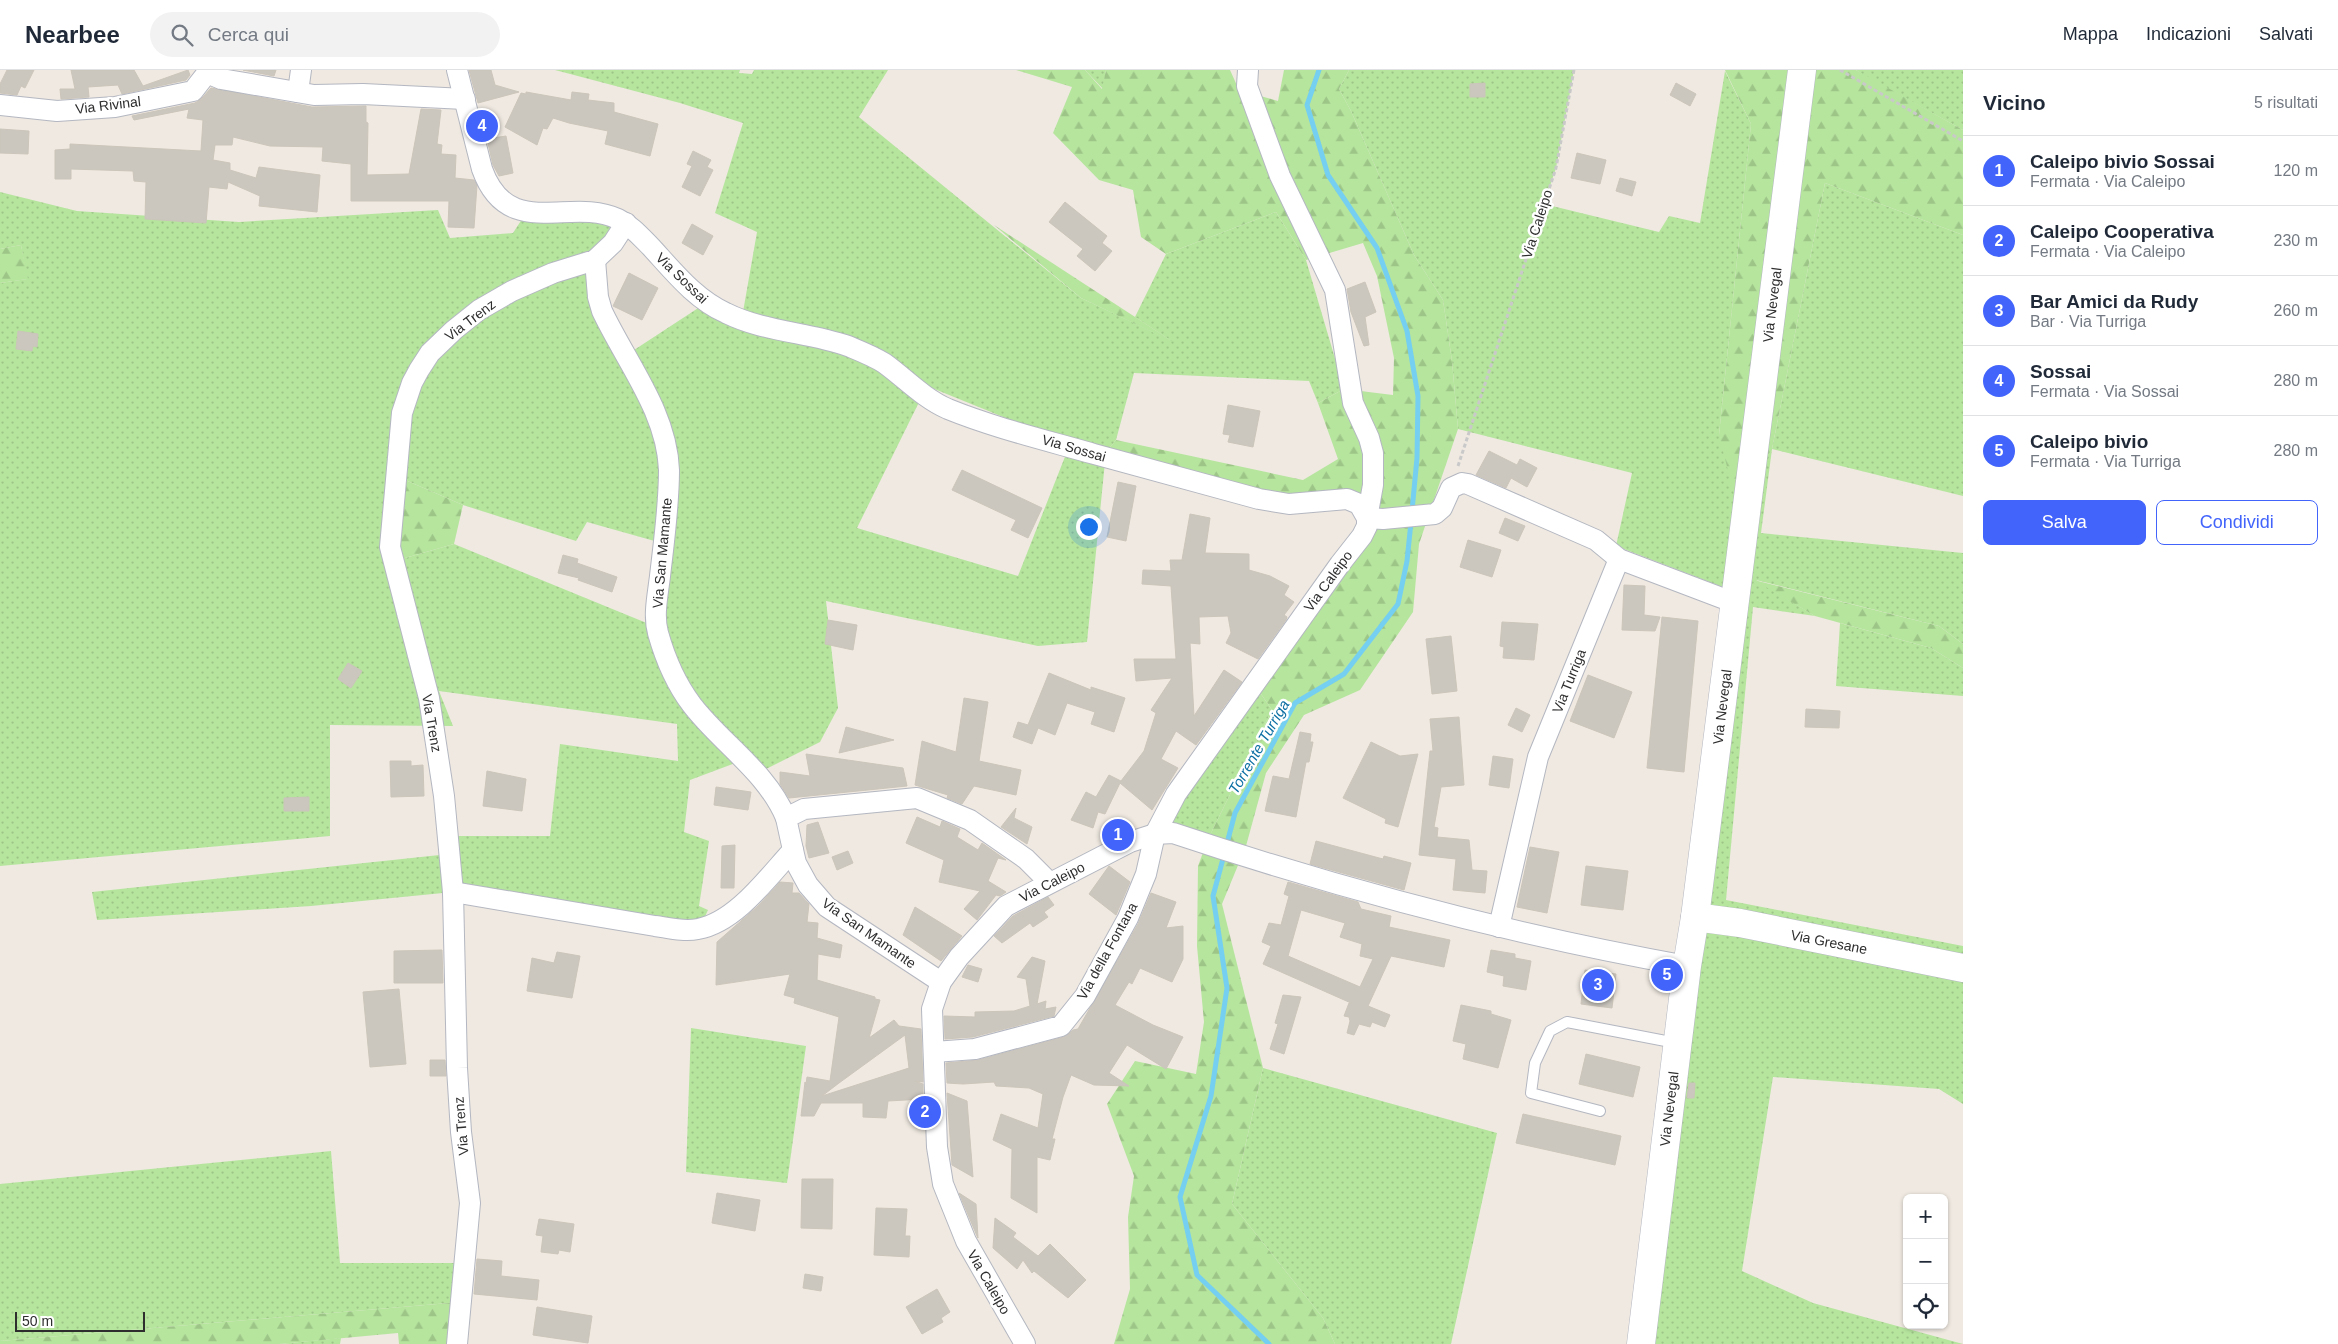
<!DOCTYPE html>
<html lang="it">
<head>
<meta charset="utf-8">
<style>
  body { margin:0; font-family:Helvetica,sans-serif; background:#f2f2f3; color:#1f2937 }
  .controls { position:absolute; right:15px; bottom:15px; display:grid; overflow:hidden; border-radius:8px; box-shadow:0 1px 4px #0004 }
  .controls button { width:45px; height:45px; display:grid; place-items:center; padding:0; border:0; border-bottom:1px solid #e0e1e3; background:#fff; color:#1f2937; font:25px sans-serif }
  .scale { position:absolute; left:15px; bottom:12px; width:130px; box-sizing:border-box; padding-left:5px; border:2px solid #2e2e2e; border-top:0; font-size:14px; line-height:18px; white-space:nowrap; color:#2e2e2e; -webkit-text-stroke:4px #fff; paint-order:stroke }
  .you { position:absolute; left:1088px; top:456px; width:18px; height:18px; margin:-12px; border:4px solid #fff; border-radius:50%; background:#1a73e8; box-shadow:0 0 0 8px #1a73e833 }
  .badge { display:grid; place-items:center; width:32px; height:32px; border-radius:50%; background:#4264fb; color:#fff; font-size:16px; font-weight:700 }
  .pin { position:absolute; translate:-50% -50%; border:2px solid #fff; box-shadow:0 1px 5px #0006 }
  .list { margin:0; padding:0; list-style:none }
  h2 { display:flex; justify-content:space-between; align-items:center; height:65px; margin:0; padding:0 20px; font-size:21px }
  h2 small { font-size:16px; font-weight:400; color:#747a83 }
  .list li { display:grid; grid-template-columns:32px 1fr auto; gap:15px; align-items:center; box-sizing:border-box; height:70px; padding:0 20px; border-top:1px solid #e0e1e3 }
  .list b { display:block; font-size:19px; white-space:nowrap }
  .list p { margin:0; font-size:16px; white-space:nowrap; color:#747a83 }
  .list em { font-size:16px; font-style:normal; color:#747a83 }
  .actions { display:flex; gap:10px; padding:15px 20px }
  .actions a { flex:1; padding:11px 0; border:1px solid #4264fb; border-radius:8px; text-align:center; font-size:18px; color:#4264fb }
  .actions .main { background:#4264fb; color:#fff }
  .icon { flex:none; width:28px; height:28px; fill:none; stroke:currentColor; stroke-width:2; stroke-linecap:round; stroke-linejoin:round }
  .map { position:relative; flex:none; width:1963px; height:1274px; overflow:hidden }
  header { display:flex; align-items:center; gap:30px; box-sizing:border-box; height:70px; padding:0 25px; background:#fff; border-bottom:1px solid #e0e1e3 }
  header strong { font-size:24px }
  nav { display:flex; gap:28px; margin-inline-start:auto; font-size:18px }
  .search { width:350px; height:45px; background:#f2f2f3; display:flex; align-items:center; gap:12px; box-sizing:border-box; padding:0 18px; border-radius:28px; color:#747a83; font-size:19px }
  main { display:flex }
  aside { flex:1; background:#fff }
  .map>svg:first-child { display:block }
</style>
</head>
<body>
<header>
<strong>Nearbee</strong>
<div class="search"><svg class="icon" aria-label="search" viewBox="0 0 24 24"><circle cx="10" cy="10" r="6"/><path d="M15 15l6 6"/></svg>Cerca qui</div>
<nav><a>Mappa</a><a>Indicazioni</a><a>Salvati</a></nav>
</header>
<main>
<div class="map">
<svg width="1963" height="1274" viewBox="0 0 1963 1274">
  <defs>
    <pattern id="grass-dots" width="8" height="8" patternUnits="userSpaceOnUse" patternTransform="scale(1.25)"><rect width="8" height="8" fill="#b6e59e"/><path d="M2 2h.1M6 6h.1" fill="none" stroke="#9dc588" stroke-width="1.8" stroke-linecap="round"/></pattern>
    <pattern id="forest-firs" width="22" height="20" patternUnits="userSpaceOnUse" patternTransform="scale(1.25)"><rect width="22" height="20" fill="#b6e59e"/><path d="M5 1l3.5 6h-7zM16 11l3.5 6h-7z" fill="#9dc588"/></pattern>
  </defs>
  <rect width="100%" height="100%" fill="#efe9e1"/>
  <!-- grass -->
  <g fill="url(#grass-dots)" fill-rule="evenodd">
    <path d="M555 0H740L739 3 752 4 754 0H888L859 47 1081 228 1170 270 1135 247 1166 184 1276 142 1306 190 1344 319 1318 333 1309 311 1134 303 1116 370 1106 382 1087 572 1038 576 826 531 838 638 820 672 756 704 746 689 690 710 684 762 709 771 699 836 708 840 694 870 453 822 311 836 97 850 92 822 449 784 452 766H550L560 674 678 691 677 654 439 621 453 656 330 655V766L0 796V213L27 209 21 175 0 179V122L77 141 239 152 438 140 450 168 513 163 524 146 590 150 627 161 597 179 605 229 631 282 712 229 743 242 757 162 715 143 743 53 680 33ZM927 316 1070 374 1018 506 857 458ZM389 403 463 435 576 471 587 452 658 472 649 554 454 474 384 494Z"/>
    <polygon points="1085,0 1106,0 1103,19"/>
    <polygon points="1349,0 1574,0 1556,98 1544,134 1659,162 1669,146 1700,153 1725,1 1751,54 1719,365 1772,379 1825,113 1963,165 1963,426 1772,379 1761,463 1963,483 1963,574 1939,556 1756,510 1815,546 1753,537 1726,830 1963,876 1963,1034 1939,1019 1773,1007 1742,1201 1813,1233 1963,1274 1632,1274 1725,518 1616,476 1632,403 1458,359 1452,291 1443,230 1414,185 1351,41 1339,19"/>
    <polygon points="1856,0 1963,0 1963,60 1865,6"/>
    <polygon points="1840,553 1931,578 1963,598 1963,626 1836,616"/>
    <polygon points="1257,618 1272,640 1208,769 1163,757"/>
    <polygon points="691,958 806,976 787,1113 686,1102"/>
    <polygon points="1263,998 1497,1063 1451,1274 1335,1274 1323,1248 1232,1134"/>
    <polygon points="331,1081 340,1193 465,1193 461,1232 0,1271 0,1114"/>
    <polygon points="341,1268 340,1274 279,1274"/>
  </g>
  <!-- forest -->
  <g fill="url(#forest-firs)">
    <polygon points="1016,0 1085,0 1102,19 1106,0 1230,0 1239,20 1278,31 1284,0 1349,0 1339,19 1351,41 1414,185 1443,230 1452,291 1458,359 1419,474 1413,542 1360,620 1304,645 1266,703 1246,776 1222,834 1263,998 1232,1134 1323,1248 1335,1274 1114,1274 1130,1219 1128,1147 1134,1106 1107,1034 1135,991 1196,1004 1204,952 1197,876 1198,796 1208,769 1272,640 1257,618 1362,447 1351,424 1302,430 1106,382 1116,370 1303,410 1338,389 1318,333 1344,319 1393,325 1394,288 1377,206 1363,173 1306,190 1276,142 1166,184 1141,167 1133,120 1099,110 1053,63 1072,17"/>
    <polygon points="1725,0 1856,0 1963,60 1963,165 1825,113 1772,379 1736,432 1719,365 1751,54"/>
    <polygon points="994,155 1175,273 1081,228"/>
    <polygon points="21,175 28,209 0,213 0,179"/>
    <polygon points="389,403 463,435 454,474 384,494"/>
    <polygon points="1754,510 1939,556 1963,574 1963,598 1931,578 1815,546"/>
    <polygon points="461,1232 457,1274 399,1274 398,1263 279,1274 0,1274 0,1271"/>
  </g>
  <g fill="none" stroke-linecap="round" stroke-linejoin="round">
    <!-- stream -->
    <g stroke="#75cff0" stroke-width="5">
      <polyline points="1319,0 1307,35 1328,105 1377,178 1407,261 1418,326 1417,388 1412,441"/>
      <polyline points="1226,777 1235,743 1295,633 1344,604 1398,534 1407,491 1411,452"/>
      <polyline points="1224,785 1213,826 1227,918 1211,1026 1180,1127 1197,1205 1269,1274"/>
    </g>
  </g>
  <!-- building -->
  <g fill="#cbc7bf" stroke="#cbc5ba" fill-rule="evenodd">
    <polygon points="7,0 34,0 25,18 21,16 17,25 0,23 0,14"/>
    <polygon points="71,0 134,0 143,16 188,0 190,5 186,10 122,24 118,15 88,17 89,27 61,29 60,19 75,19"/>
    <polygon points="243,0 276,0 274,6"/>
    <polygon points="469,0 491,0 495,15 519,22 478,33"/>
    <polygon points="1485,13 1485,27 1470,27 1470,14"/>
    <polygon points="1676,13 1696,24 1690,36 1670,25"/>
    <polygon points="211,18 312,37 366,36 366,52 368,53 367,105 409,104 421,39 441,40 437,74 442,75 441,84 456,85 455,108 474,110 477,115 474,158 448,157 449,131 351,131 351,94 322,91 323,77 270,76 233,67 232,75 215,75 213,90 230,93 230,100 256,108 259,97 320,105 317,142 259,136 260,126 228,112 227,119 209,117 206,153 145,149 146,112 134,111 133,101 71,99 71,109 55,109 55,80 70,79 70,74 201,81 203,50 187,48 189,39 134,50 132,46 195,33 202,28"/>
    <polygon points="526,22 571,30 572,22 589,24 588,30 614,33 614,42 658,54 650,86 605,74 608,61 569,53 553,48 547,59 543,58 537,75 505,57 521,23 526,24"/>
    <polygon points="0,59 29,61 28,84 0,83"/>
    <polygon points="506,66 513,103 499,106 493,95 487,69"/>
    <polygon points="693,81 711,90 707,97 713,100 700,126 682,117 692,96 687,94"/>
    <polygon points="1577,83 1606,90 1600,114 1571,108"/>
    <polygon points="1620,108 1636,112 1632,126 1616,121"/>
    <polygon points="1065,132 1107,166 1102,173 1112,181 1095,201 1077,186 1083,179 1049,152"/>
    <polygon points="692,154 713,166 703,185 682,173"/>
    <polygon points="629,203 658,218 642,250 613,236"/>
    <polygon points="1365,212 1376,242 1365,247 1369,275 1364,276 1351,242 1347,219"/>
    <polygon points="18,261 38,264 37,277 33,276 32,281 16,279"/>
    <polygon points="1228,335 1260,341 1253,377 1228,372 1230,365 1223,364"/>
    <polygon points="1489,381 1517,395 1520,389 1537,398 1527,417 1511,408 1506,418 1476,405"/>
    <polygon points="962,400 1042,438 1028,468 1011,460 1016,450 952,420"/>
    <polygon points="1118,412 1136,416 1126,471 1107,467"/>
    <polygon points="1190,444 1210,448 1205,483 1249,484 1249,500 1270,506 1289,516 1284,525 1294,532 1284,545 1287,547 1286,550 1258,589 1226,573 1231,563 1228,546 1199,547 1200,574 1190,573 1194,646 1224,600 1242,612 1196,675 1176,661 1161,689 1178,698 1152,740 1120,713 1105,744 1098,742 1093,758 1071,750 1086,722 1096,727 1109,705 1121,711 1144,681 1156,643 1151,640 1172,608 1136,611 1134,589 1176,589 1171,516 1142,514 1143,500 1171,501 1170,490 1182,490"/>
    <polygon points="1505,448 1525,456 1518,471 1499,463"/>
    <polygon points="1468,470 1501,480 1492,507 1460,497"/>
    <polygon points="563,485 578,489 577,493 617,507 612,522 578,510 579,508 558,503"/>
    <polygon points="1624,515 1645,516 1644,545 1660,547 1655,561 1622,560"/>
    <polygon points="1662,547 1698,551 1684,702 1647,698"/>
    <polygon points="828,550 857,555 853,580 825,574"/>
    <polygon points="1502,552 1538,554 1534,590 1503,588 1504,577 1500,576"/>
    <polygon points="1451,566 1457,621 1432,624 1426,569"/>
    <polygon points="348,593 362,601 351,618 338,609"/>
    <polygon points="1049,603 1091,620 1091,617 1125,628 1114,662 1091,654 1095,642 1067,633 1055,665 1038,658 1032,674 1013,667 1018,652 1028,655"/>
    <polygon points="1588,605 1632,622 1614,668 1570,651"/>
    <polygon points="964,628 988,632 979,691 1021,700 1016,725 974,716 962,734 947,728 948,725 915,715 922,671 956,682"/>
    <polygon points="1516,638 1530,645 1522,662 1508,655"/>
    <polygon points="1806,639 1840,641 1839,658 1805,657"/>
    <polygon points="1459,647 1464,715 1441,717 1434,757 1438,758 1437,767 1469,770 1472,800 1487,801 1485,823 1453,820 1456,789 1419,785 1430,681 1433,681 1430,649"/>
    <polygon points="846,657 894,670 839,683"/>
    <polygon points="1300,662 1311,664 1310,672 1313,672 1309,692 1306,692 1296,747 1265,741 1273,706 1289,709"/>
    <polygon points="1371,672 1400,686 1418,684 1398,757 1385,753 1386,749 1343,728"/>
    <polygon points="806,684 903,698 907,716 789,728 780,714 780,702 810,706"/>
    <polygon points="1493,686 1513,689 1509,718 1489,715"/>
    <polygon points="390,691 411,691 411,696 423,695 424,726 391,727"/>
    <polygon points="487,701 526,709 522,741 483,736"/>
    <polygon points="716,717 751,722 748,740 714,735"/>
    <polygon points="309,727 309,741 284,741 284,728"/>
    <polygon points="1016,738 1014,748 1032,757 1027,774 1001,757"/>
    <polygon points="917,747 940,757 942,751 960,759 957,767 978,780 982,773 1006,790 998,788 988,811 1006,822 1000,826 996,825 977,850 964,839 980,821 939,812 944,790 906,773"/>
    <polygon points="818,752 829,783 809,788 806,776 807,755"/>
    <polygon points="1316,771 1383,789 1384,786 1411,793 1404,820 1310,794"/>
    <polygon points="735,775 734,818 721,818 722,776"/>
    <polygon points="1530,777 1559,782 1547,843 1517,837"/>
    <polygon points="848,781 853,793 837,800 832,787"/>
    <polygon points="1109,796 1130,812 1116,845 1089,824"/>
    <polygon points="1586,796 1628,801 1623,840 1581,835"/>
    <path d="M780 812 793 813 792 823H799L809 834 807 852 818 853 817 868 842 875 840 888 818 884 817 910 875 927V929L880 930 869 968 894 950 899 956 921 959 923 1012 915 1011 923 1014V1029L888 1031 886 1048 863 1047V1033H821L814 1046H801L805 1012 806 1014 807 1007 830 1011 839 947 794 933 795 928 784 925 790 904 716 915 717 872 758 836ZM905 965 909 998 822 1026 839 1013Z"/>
    <path d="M1288 812 1358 832 1361 839 1391 846 1389 857 1450 870 1444 897 1391 886 1368 936 1390 945 1385 957 1372 952 1370 957 1359 954 1354 965 1347 963 1350 951 1349 947 1344 946 1349 933H1351L1263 894 1271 876 1262 872 1269 853 1281 855 1289 826 1284 824ZM1301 840 1345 853 1340 867 1362 874 1360 886 1373 889 1360 917 1288 886Z"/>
    <polygon points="1151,823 1176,832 1166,858 1183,856 1183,889 1172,912 1140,898 1132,914 1129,912 1115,935 1153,955 1183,967 1166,999 1127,975 1109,1003 1129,1016 1094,1015 1071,1005 1063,1027 1052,1069 1055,1069 1050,1090 1037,1087 1037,1143 1011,1128 1012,1079 993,1070 1001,1044 1038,1058 1043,1024 1029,1018 996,1016 994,1012 963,1014 947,1013 946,993 978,990 1064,967 1073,960 1078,959 1138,854"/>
    <polygon points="1048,827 1054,835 1044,842 1048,847 1033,857 1030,853 1002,873 994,866 1013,846"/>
    <polygon points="915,837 962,866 941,891 903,865"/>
    <polygon points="442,880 443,913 394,913 394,881"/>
    <polygon points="1491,880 1515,884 1515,888 1531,891 1526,920 1503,916 1504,906 1487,902"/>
    <polygon points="557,882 580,886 572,928 527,921 532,888 554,893"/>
    <polygon points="1032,887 1045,891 1037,934 1046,931 1045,939 1056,937 1054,946 973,967 945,969 944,946 975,947 975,942 1014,941 1030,936 1026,909 1017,907"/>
    <polygon points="968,895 982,899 978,912 962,907"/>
    <polygon points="1585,900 1616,904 1612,938 1581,934"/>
    <polygon points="399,919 406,994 370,997 363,922"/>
    <polygon points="1283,925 1301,927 1284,984 1270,979 1278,954 1275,953"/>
    <polygon points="1461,935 1491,941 1491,944 1511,950 1498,998 1463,989 1466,974 1453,971"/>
    <polygon points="1586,984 1640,997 1633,1027 1579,1014"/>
    <polygon points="430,990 445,990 446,1006 430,1006"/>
    <polygon points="1689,1013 1695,1013 1694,1028 1687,1028"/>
    <polygon points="947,1023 967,1031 973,1107 952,1095"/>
    <polygon points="1523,1044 1621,1066 1615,1095 1516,1073"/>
    <polygon points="802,1109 833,1109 832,1159 801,1158"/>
    <polygon points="717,1123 760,1130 755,1161 712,1153"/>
    <polygon points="959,1123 976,1134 978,1168 977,1166"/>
    <polygon points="876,1138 907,1139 905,1166 910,1166 909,1187 874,1185"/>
    <polygon points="995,1148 1016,1163 1013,1167 1038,1186 1050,1174 1086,1210 1068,1228 1034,1201 1032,1203 1023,1190 1017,1199 993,1178"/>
    <polygon points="539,1149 574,1154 570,1182 559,1180 558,1184 541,1182 543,1166 536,1165"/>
    <polygon points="477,1189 502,1191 501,1206 539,1210 537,1230 474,1224"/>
    <polygon points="805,1204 823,1207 821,1221 803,1218"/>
    <polygon points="937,1219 950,1242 941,1248 943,1252 922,1264 906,1237"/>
    <polygon points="537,1237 592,1246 588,1273 533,1265"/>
  </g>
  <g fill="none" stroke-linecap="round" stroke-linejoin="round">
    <!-- lane casing -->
    <g stroke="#b4b7c1" stroke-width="12">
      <polyline id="lane" points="1600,1041 1531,1023 1535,993 1550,961 1567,952 1676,973"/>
    </g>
    <!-- street casing -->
    <g stroke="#b4b7c1" stroke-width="22">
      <g id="street">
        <path d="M457 0 482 99C508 172 570 126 618 149 632 156 641 167 651 177 674 202 695 229 726 243 764 262 808 262 848 276 860 281 873 286 884 293 905 308 923 328 948 339 995 358 1045 370 1094 384 1149 399 1204 414 1259 429L1289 434 1347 429 1359 434 1367 448"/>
        <polyline points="207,3 221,9 314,25 363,24 465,29"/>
        <polyline points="298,22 301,0"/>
        <polyline points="0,35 57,41 115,37 193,21 207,3 207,0"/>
        <path d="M595 190 598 227 602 241C626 292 667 342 669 400 669 436 664 471 660 506 658 524 653 545 658 563 665 588 676 614 692 635 721 673 767 702 786 748"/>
        <polyline points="1367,448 1383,449 1435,444 1442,438 1451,418 1462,413 1468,414 1596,470 1619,489 1735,533"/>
        <polyline points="793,780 796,793 808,815 827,837 941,912"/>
        <path d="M453 822 655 856C669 858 684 862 698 859 736 852 768 807 793 780L786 748 804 739 917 728 970 750 1026 789 1049 812"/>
        <polyline points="1499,857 1538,687 1619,489"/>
        <polyline points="934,982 975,979 1061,956 1085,926 1128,848 1146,804 1155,764 1176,724 1340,494 1362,466 1367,456 1367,448 1373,415 1373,383 1369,368 1353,333 1335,220 1280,106 1247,16 1248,0"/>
        <polyline points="457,1274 470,1133 461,1062 457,998 453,822 444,726 429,628 390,477 402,343 412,313 419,300 430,283 454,260 479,240 512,221 553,203 595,190 613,173 626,153"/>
        <path d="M1025 1274 966 1171 943 1114 937 1077 932 939 941 912 959 887 1006 836 1130 772 1155 764 1173 763C1341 819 1513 865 1687 896"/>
      </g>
    </g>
    <!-- secondary casing -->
    <g stroke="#b4b7c1" stroke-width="29">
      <g id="secondary">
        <polyline points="1695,847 1740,853 1963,898"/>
        <polyline points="1641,1274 1687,896 1695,847 1802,0"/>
      </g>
    </g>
    <!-- path -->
    <g stroke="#c9c9c9" stroke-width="3" stroke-dasharray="4 2.5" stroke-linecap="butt">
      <polyline points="1840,0 1963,71"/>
      <polyline points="1458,396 1556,98 1574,0"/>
    </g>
    <!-- lane -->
    <use href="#lane" stroke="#fff" stroke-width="10"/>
    <!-- street -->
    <use href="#street" stroke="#fff" stroke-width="20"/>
    <!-- secondary -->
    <use href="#secondary" stroke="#fff" stroke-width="28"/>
  </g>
  <g text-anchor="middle" stroke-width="5" stroke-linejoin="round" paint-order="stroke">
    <!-- street labels -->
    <g font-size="14" fill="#2e2e2e" stroke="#fff">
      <text transform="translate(108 35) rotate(-7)" y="5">Via Rivinal</text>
      <text transform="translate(1537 154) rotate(-72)" y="5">Via Caleipo</text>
      <text transform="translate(682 208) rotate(44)" y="5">Via Sossai</text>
      <text transform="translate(1772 235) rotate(-83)" y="5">Via Nevegal</text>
      <text transform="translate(470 250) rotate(-37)" y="5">Via Trenz</text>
      <text transform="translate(1074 378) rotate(16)" y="5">Via Sossai</text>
      <text transform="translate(662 483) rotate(-85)" y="5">Via San Mamante</text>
      <text transform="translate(1328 511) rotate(-54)" y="5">Via Caleipo</text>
      <text transform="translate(1569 611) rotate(-68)" y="5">Via Turriga</text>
      <text transform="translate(1722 637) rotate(-83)" y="5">Via Nevegal</text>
      <text transform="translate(432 653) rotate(80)" y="5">Via Trenz</text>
      <text transform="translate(1052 812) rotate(-27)" y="5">Via Caleipo</text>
      <text transform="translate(869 863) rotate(35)" y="5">Via San Mamante</text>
      <text transform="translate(1829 872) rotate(11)" y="5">Via Gresane</text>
      <text transform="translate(1107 881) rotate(-61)" y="5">Via della Fontana</text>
      <text transform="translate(1669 1039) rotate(-83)" y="5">Via Nevegal</text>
      <text transform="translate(461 1056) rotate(-95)" y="5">Via Trenz</text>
      <text transform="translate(989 1212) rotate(60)" y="5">Via Caleipo</text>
    </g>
    <!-- water labels -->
    <g font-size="15" font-style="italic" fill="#0d6fa3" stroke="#fff">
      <text transform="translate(1259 677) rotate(-60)" y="5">Torrente Turriga</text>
    </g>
  </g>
</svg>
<div class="controls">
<button>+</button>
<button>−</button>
<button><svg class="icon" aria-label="locate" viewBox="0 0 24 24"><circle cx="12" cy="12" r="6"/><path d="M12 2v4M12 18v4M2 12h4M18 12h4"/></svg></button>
</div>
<div class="scale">50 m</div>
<div class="you"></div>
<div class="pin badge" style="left:1118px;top:765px">1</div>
<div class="pin badge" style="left:925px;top:1042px">2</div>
<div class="pin badge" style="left:1598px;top:915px">3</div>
<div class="pin badge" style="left:482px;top:56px">4</div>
<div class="pin badge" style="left:1667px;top:905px">5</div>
</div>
<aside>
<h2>Vicino<small>5 risultati</small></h2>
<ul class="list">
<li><span class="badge">1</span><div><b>Caleipo bivio Sossai</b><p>Fermata · Via Caleipo</p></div><em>120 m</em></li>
<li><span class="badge">2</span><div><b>Caleipo Cooperativa</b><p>Fermata · Via Caleipo</p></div><em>230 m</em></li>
<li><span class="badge">3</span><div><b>Bar Amici da Rudy</b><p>Bar · Via Turriga</p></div><em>260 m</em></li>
<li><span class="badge">4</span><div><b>Sossai</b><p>Fermata · Via Sossai</p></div><em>280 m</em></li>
<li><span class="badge">5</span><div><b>Caleipo bivio</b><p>Fermata · Via Turriga</p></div><em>280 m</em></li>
</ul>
<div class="actions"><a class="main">Salva</a><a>Condividi</a></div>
</aside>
</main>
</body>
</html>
